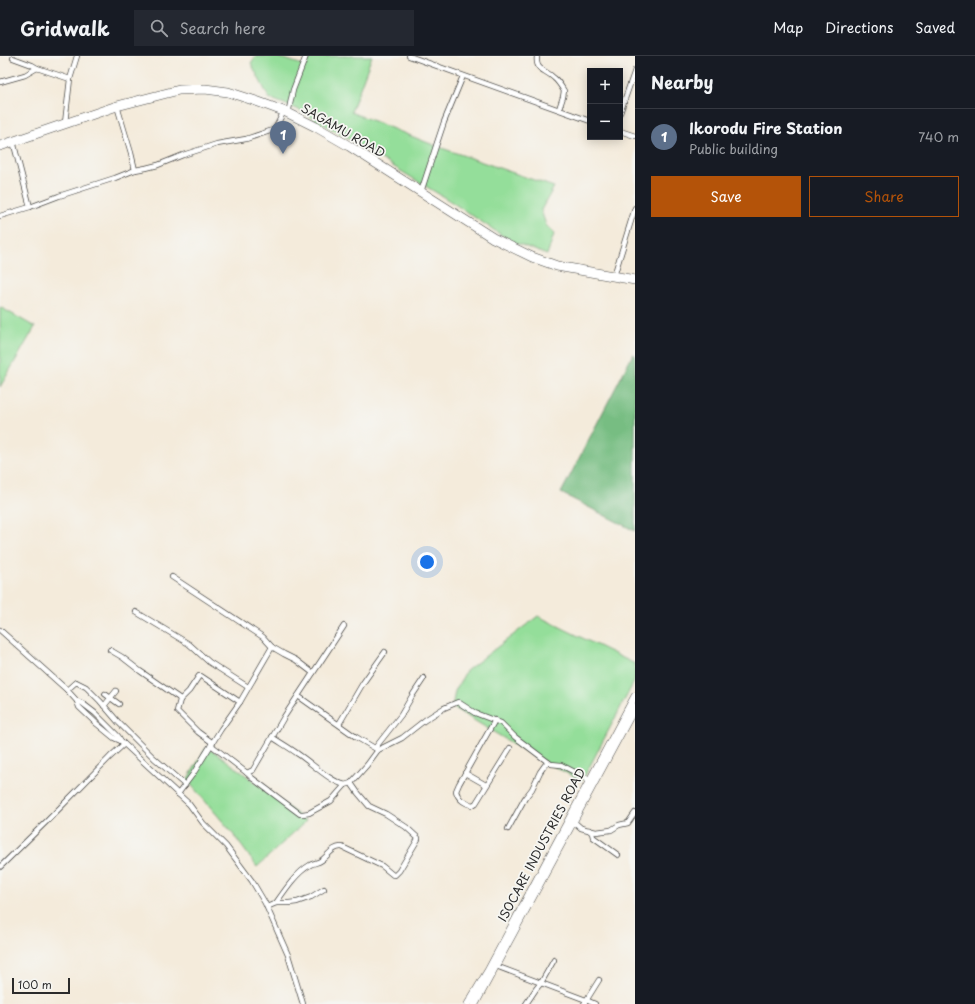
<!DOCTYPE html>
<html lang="en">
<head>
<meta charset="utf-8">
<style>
  body { margin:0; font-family:"Playpen Sans",sans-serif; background:#242831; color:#f1f3f6 }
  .controls { position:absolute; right:12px; top:12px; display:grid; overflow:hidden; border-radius:0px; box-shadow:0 2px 10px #0003 }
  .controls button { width:36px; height:36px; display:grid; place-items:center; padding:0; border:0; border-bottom:1px solid #363941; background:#171b24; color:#f1f3f6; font:20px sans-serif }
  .scale { position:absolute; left:12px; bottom:10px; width:58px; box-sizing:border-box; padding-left:4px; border:2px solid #2b2b2b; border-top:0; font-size:11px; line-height:14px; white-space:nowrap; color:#2b2b2b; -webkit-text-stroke:3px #f6f6f2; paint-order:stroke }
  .you { position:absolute; left:427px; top:506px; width:14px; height:14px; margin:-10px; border:3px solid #fff; border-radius:50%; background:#1a73e8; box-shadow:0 0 0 6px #1a73e833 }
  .badge { display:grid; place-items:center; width:26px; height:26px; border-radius:50%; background:#b45309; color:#fff; font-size:13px; font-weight:700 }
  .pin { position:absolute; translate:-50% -33px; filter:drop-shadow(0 1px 2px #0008) }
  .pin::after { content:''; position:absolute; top:21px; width:14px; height:12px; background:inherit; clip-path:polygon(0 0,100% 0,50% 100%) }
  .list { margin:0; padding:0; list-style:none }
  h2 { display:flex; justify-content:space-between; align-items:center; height:52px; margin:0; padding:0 16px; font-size:17px }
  h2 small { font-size:13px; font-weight:400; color:#9ea1a6 }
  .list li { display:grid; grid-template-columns:26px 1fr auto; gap:12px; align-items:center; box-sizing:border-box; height:56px; padding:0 16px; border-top:1px solid #363941 }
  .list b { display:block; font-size:15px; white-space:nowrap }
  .list p { margin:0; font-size:13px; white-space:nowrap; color:#9ea1a6 }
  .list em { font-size:13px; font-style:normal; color:#9ea1a6 }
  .actions { display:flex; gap:8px; padding:12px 16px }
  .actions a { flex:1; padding:9px 0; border:1px solid #b45309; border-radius:0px; text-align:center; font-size:14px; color:#b45309 }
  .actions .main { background:#b45309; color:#fff }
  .icon { flex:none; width:22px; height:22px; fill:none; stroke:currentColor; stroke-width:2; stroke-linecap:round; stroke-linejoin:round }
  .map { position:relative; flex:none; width:635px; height:948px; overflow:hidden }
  header { display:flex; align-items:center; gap:24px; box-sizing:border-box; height:56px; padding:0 20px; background:#171b24; border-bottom:1px solid #363941 }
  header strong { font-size:19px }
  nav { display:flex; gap:22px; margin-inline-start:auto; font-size:14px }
  .search { width:280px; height:36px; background:#242831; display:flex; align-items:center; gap:10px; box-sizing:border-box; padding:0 14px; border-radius:0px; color:#9ea1a6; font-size:15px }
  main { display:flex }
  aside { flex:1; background:#171b24 }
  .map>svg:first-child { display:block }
</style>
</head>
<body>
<header>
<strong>Gridwalk</strong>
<div class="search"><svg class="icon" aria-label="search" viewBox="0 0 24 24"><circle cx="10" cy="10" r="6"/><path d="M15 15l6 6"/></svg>Search here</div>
<nav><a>Map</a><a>Directions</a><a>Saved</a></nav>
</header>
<main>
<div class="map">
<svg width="635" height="948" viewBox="0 0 635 948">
  <rect width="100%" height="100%" fill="#f6f6f2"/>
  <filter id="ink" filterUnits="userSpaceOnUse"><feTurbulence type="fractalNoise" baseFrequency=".025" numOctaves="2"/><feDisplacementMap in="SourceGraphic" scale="8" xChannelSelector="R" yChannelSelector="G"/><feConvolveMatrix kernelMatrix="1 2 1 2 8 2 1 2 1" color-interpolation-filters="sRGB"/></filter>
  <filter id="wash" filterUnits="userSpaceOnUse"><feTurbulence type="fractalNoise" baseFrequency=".012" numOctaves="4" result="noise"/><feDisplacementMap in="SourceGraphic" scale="16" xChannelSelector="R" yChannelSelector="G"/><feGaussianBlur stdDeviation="0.9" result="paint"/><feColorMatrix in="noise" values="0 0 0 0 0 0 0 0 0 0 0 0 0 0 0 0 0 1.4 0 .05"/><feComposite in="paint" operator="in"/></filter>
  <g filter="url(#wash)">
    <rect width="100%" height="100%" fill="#f4ebdb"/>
    <!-- green -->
    <g fill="#94de9a" stroke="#608462">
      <polygon points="256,0 275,0 306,10 310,0 372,0 351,56 436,90 554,131 541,154 546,169 554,178 547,199 509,184 450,145 342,79 297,53 269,42 251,7"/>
      <polygon points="0,251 35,271 0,331"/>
      <polygon points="538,560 635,608 635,624 582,725 530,698 452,651 455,635 466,615"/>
      <polygon points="206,692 218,698 306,765 257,811 230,774 187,724"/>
    </g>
    <!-- forest -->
    <polygon fill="#77bd82" stroke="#517456" points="633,298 635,299 635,475 561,437"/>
  </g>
  <g filter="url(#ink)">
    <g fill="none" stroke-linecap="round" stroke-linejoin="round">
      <!-- street casing -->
      <g stroke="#494845" stroke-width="6">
        <g id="street">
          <polyline points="409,0 590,65"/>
          <path d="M537 0C535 15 545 13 554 22 558 25 561 30 564 35L563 41 559 53"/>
          <polyline points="13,2 32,9 37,12"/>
          <polyline points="0,26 25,19 37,12 70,23"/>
          <polyline points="117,50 131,97 135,114"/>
          <polyline points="620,57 635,14"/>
          <polyline points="288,58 293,34 306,0"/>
          <polyline points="65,67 70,23 77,0"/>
          <polyline points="620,75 635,80"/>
          <polyline points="13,85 30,151"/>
          <polyline points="421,136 436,90 444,66 463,20"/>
          <polyline points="0,160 30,151 59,140 115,122 135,114 146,112 158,109 183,99 217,88 246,83 273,74 275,73 284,55"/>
          <polyline points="614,220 635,152"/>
          <polyline points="172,521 263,581 272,591 284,598 296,604 313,617"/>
          <polyline points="136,556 189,588 209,606 248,631"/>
          <polyline points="0,574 67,634 77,645 82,647 95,657 118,680 121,685 189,748 203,767 226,790 252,825 265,847 288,899 303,948"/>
          <polyline points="110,594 122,601 140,615 179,642 180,644 177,655 198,676 213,687"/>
          <polyline points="67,634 76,626 86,631 100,645 119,667 154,702 185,729"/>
          <polyline points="105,638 119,648"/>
          <polyline points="298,640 356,681 378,694"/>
          <polyline points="180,644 189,635 199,620 201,620 240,646"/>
          <polyline points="77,645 79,651 97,668 114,682 121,685"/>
          <polyline points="104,650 116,635"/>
          <path d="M495 664 459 728 456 735C458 743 465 748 473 749L476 747 510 692"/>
          <polyline points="339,668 363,627 385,596"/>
          <path d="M272 681C281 687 290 692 298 698 313 708 328 724 345 729"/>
          <polyline points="211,689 247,717 253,714 284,661 344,570"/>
          <polyline points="375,692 401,659 412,640 424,622"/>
          <polyline points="247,717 252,722 300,758 303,758 309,757 331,745 345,729 351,727 367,709 378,694 402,682 425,664 444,652 458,646 475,657 501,667 515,681 548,706"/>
          <polyline points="465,717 486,729"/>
          <polyline points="178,738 193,718 221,673 240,646 272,591"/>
          <polyline points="572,764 581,772 596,776 611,774 619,769 628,767 635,757"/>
          <polyline points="508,773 525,742 532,733 540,716 545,709 548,706 551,708 561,709 592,725"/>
          <polyline points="589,774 592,777 593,781 618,799"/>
          <polyline points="0,811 48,764 110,701 124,688"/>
          <path d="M276 847C285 834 296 817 310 809 314 807 318 807 322 804 328 800 333 790 342 791L382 810 393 819H395L399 815 418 783V782L406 771 386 758 369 750 358 737 351 727"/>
          <polyline points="267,851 276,847 289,847 297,846 311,841 324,833"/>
          <polyline points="496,910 586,944 595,948"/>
          <polyline points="526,948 536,933 541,927 554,904"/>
          <polyline points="584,948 599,924"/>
        </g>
      </g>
      <!-- secondary casing -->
      <g stroke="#494845" stroke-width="8">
        <g id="secondary">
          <polyline points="468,948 489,913 635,640"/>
          <polyline points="475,948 635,651"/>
        </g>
      </g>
      <!-- highway casing -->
      <g stroke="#494845" stroke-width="10">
        <polyline id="highway" points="0,90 117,50 179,34 205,33 228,36 256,45 286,56 316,71 349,90 493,182 532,201 557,210 635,224"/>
      </g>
      <!-- street -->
      <use href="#street" stroke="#fff" stroke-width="4.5"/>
      <!-- secondary -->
      <use href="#secondary" stroke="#fff" stroke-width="7"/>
      <!-- highway -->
      <use href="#highway" stroke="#fff" stroke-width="9"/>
    </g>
  </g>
  <g text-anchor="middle" stroke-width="3.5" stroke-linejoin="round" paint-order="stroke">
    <!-- street labels -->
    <g font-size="12" fill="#2b2b2b" stroke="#f6f6f2">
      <text transform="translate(343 75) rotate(30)" y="4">SAGAMU ROAD</text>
      <text transform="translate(542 789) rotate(-62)" y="4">ISOCARE INDUSTRIES ROAD</text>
    </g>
  </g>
</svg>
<div class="controls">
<button>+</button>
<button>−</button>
</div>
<div class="scale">100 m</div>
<div class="you"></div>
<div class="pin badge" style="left:283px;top:98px;background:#5c6f8a">1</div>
</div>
<aside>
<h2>Nearby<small></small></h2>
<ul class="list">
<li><span class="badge" style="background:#5c6f8a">1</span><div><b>Ikorodu Fire Station</b><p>Public building</p></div><em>740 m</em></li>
</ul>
<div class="actions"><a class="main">Save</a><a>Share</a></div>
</aside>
</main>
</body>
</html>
